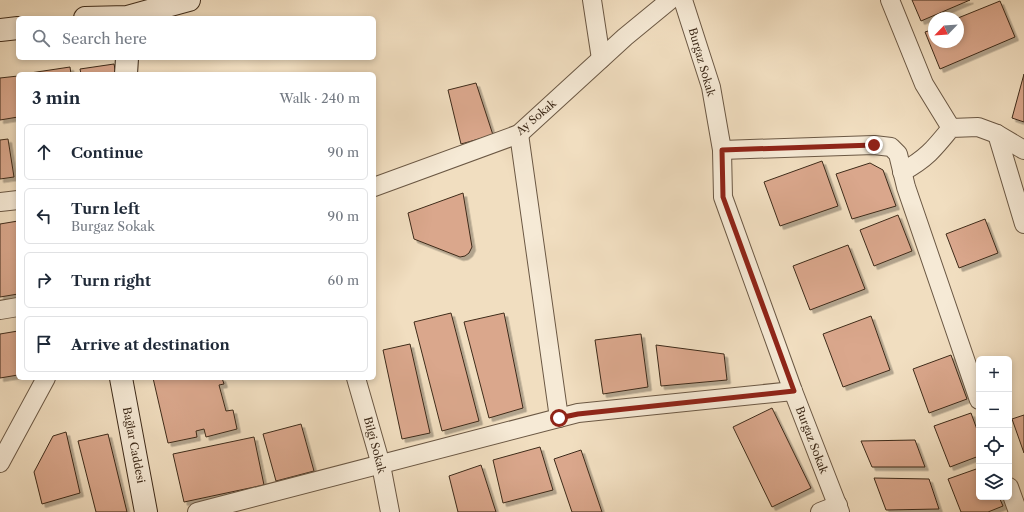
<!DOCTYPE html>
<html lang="en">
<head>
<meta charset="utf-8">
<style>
  body { margin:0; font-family:"Libre Caslon Text",serif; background:#f6f6f7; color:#1f2937 }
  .controls { position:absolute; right:12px; bottom:12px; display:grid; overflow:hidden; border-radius:6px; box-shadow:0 2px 6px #0003 }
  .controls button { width:36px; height:36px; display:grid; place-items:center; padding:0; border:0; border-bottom:1px solid #e0e1e3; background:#fff; color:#1f2937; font:20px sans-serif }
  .compass { position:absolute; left:928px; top:12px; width:36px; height:36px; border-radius:50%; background:#fff; box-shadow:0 2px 6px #0003; rotate:245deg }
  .stop { position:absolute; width:12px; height:12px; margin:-9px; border:3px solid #8f2418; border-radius:50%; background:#fff }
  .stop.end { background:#8f2418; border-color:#fff; box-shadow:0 1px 4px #0008 }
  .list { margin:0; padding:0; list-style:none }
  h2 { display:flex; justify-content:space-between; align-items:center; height:52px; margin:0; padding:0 16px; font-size:17px }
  h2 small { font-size:13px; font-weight:400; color:#747a83 }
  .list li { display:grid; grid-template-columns:26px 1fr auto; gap:12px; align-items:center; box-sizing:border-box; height:56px; margin:0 8px 8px; padding:0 8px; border:1px solid #e0e1e3; border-radius:6px }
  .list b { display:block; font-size:15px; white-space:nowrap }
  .list p { margin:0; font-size:13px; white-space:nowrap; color:#747a83 }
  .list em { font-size:13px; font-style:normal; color:#747a83 }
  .icon { flex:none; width:22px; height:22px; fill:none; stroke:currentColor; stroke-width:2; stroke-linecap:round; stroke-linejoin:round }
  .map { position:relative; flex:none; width:1024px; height:512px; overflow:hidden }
  .search { position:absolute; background:#fff; box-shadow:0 2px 6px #0003; left:16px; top:16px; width:360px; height:44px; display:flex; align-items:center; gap:10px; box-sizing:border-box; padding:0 14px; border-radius:6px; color:#747a83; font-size:15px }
  .panel { position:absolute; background:#fff; box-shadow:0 2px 6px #0003; left:16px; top:72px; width:360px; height:308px; border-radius:6px }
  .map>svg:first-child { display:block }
</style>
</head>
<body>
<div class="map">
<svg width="1024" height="512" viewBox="0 0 1024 512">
  <defs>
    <filter id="shadow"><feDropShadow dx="3.5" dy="3.5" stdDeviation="0" flood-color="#0004"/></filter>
  </defs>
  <rect width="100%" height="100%" fill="#f1dec0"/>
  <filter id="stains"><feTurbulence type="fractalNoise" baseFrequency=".005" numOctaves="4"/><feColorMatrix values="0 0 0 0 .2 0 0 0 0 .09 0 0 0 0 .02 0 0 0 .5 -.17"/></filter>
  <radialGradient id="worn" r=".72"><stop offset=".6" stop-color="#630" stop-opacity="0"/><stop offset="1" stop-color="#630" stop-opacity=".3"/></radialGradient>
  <!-- building -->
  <g fill="#daa78c" stroke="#3e2b1a" filter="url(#shadow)">
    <polygon points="912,0 970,0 921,21"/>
    <polygon points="1000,1 1015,37 940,69 925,32 934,29 934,42 958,42 958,18"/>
    <polygon points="114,64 116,74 81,74 80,69"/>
    <polygon points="70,67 71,74 30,74 30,73"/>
    <polygon points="1024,74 1024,122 1012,118"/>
    <polygon points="18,76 18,117 0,120 0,78"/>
    <polygon points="476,83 493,135 461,144 448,90"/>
    <polygon points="8,139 14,177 0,179 0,140"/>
    <polygon points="822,161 838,206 780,226 764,182"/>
    <polygon points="870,163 883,170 896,206 852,219 836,174"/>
    <polygon points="463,193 472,247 469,253 465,256 460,257 414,239 408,213"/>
    <polygon points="898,215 912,251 874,266 860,230"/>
    <polygon points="985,219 998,253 959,268 946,234"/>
    <polygon points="18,221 18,294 0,297 0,224"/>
    <polygon points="848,245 865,289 810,310 793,266"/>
    <polygon points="451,313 479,421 442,431 414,322"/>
    <polygon points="504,313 523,408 489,418 464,322"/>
    <polygon points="871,316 890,370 843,387 823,334"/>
    <polygon points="18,331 18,375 0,378 0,334"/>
    <polygon points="641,334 648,387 603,394 595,340"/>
    <polygon points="410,344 430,433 402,439 383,350"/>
    <polygon points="656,345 724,354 727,380 661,386"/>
    <polygon points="951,355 967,399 929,413 913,369"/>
    <polygon points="153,378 222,378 224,384 219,385 226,411 233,410 237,429 206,437 204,429 196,431 197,437 168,443"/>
    <polygon points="772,408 811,488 772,507 733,427"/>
    <polygon points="971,413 979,435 979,456 950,467 934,426"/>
    <polygon points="1024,415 1024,453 1012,419"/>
    <polygon points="301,424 314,471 276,481 263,434"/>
    <polygon points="66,432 80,493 42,504 34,472 53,436"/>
    <polygon points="108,434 127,512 96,512 78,441"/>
    <polygon points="254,437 264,485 184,502 173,454"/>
    <polygon points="915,440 925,467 872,467 861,441"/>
    <polygon points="540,447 553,490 503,503 493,460"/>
    <polygon points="581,450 602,512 572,512 554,459"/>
    <polygon points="481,465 496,512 458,512 449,476"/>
    <polygon points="979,468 979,497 999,497 1003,506 988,512 961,512 948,479"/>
    <polygon points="874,478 929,479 939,509 886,510"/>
  </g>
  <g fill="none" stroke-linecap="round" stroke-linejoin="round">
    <!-- street casing -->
    <g stroke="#6b5844" stroke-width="20">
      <g id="street">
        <polyline points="592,0 601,59"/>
        <polyline points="683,0 711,87 722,150 723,197 793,391 840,512"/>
        <polyline points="890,0 924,84 951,128"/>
        <polyline points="519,134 559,418"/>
        <polyline points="997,134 1024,224"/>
        <polyline points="722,150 874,145 891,147 898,154 906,187 979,400"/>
        <path d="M902 172C926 159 934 149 951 128L978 127 997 134 1024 150"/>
        <polyline points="374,187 519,134 625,37 670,0"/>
        <polyline points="0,202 18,200"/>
        <polyline points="0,310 18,307"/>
        <polyline points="356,378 381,465 390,512"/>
        <polyline points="0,463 46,378"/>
        <polyline points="1009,487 1018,512"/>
        <polyline points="197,512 578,413 793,391"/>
        <polyline points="820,512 838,505"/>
      </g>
    </g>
    <!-- secondary casing -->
    <g stroke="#3e2b1a" stroke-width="24">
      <g id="secondary">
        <polyline points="85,18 127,17 189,0"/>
        <polyline points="0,30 18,28"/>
        <polyline points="126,74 127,58"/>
        <polyline points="121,378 146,512"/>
      </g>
    </g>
    <!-- street -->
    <use href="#street" stroke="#f6ead6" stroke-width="18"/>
    <!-- secondary -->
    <use href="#secondary" stroke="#f6ead6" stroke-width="22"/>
  </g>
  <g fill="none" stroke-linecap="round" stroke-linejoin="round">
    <!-- route -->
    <polyline stroke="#8f2418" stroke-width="5" points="559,418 578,414 794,391 723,197 722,150 874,145"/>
  </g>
  <g text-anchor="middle" stroke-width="3" stroke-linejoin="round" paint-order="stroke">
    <!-- street labels -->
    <g font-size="11" fill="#3e2b1a" stroke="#f6ead6">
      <text transform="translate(702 62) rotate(74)" y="4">Burgaz Sokak</text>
      <text transform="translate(536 117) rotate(-40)" y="4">Ay Sokak</text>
      <text transform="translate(812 440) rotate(69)" y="4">Burgaz Sokak</text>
      <text transform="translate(134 445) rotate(79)" y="4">Bağlar Caddesi</text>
      <text transform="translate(375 445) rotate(75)" y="4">Bilgi Sokak</text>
    </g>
  </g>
  <rect width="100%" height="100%" filter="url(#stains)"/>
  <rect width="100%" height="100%" fill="url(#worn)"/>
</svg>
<div class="controls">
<button>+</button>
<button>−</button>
<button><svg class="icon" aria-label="locate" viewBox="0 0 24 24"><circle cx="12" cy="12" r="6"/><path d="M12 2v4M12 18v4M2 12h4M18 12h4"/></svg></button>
<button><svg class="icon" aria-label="layers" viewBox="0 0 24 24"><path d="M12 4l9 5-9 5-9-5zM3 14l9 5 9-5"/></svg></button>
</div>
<svg class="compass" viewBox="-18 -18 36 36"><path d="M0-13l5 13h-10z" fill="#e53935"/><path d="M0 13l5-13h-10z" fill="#747a83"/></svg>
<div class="stop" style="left:559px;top:418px"></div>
<div class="stop end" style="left:874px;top:145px"></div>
<div class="search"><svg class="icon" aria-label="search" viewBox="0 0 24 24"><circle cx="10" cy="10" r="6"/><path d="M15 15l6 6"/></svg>Search here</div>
<section class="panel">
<h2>3 min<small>Walk · 240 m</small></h2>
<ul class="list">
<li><svg class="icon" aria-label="ahead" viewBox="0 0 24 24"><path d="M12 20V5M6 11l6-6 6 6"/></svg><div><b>Continue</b></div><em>90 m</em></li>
<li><svg class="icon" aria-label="left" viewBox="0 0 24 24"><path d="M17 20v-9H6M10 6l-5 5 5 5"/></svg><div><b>Turn left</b><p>Burgaz Sokak</p></div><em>90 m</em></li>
<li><svg class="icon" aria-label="right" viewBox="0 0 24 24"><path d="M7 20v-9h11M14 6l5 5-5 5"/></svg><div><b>Turn right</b></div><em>60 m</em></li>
<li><svg class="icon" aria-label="arrive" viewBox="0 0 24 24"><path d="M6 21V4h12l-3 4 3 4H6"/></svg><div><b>Arrive at destination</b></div></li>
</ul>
</section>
</div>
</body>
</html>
